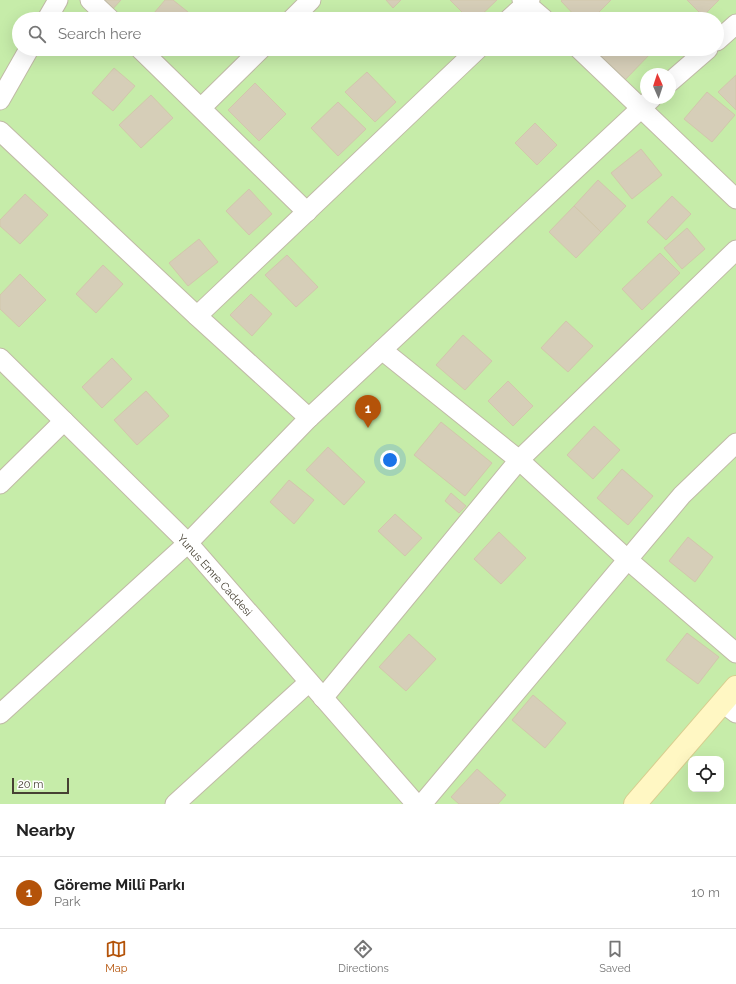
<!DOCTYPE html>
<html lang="en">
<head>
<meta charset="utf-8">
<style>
  body { margin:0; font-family:Raleway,sans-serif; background:#f2f2f2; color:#222 }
  .controls { position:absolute; right:12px; bottom:12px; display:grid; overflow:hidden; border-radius:8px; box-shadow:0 4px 16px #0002 }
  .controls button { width:36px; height:36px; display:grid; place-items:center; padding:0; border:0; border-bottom:1px solid #e0e0e0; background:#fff; color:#222; font:20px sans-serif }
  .compass { position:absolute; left:640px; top:68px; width:36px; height:36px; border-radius:50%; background:#fff; box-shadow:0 4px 16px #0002; rotate:357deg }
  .scale { position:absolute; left:12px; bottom:10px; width:57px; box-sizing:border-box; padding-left:4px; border:2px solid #464133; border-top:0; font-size:11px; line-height:14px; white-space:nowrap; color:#464133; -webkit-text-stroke:3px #fff; paint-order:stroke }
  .you { position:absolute; left:390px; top:460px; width:14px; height:14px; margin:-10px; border:3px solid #fff; border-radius:50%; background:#1a73e8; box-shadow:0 0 0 6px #1a73e833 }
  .badge { display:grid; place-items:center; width:26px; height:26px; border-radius:50%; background:#b45309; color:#fff; font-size:13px; font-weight:700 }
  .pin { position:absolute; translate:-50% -33px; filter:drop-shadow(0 1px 2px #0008) }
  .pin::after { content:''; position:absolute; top:21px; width:14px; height:12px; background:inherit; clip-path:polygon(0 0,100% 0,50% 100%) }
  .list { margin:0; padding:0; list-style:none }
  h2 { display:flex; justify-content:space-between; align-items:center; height:52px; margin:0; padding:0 16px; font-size:17px }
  h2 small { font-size:13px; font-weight:400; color:#767676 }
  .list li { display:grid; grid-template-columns:26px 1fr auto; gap:12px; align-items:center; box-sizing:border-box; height:72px; padding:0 16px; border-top:1px solid #e0e0e0 }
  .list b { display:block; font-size:15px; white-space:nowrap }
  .list p { margin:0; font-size:13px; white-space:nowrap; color:#767676 }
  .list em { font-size:13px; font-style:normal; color:#767676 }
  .icon { flex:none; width:22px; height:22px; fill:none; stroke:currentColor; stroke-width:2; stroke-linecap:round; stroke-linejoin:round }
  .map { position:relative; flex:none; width:736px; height:804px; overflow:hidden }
  .search { position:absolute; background:#fff; box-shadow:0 4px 16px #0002; left:12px; right:12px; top:12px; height:44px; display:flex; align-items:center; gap:10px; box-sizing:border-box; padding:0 14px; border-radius:22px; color:#767676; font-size:15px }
  .sheet { height:124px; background:#fff }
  nav { display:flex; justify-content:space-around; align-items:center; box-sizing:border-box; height:56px; border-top:1px solid #e0e0e0; background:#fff; font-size:11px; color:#767676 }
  nav a { display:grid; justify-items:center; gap:2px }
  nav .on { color:#b45309 }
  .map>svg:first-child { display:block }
</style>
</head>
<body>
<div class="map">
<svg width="736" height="804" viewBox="0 0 736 804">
  <rect width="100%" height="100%" fill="#f4f1e4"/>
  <!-- green -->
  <path fill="#c6eca9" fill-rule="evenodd" d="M0 0H736V804H0ZM19 19H717V49H19ZM646 74H670V98H646ZM691 759H721V789H691Z"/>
  <!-- building -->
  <g fill="#d6ceb8" stroke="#d2c7ab">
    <polygon points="97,0 121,0 110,12"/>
    <polygon points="165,0 173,0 188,12 182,19 149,19"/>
    <polygon points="386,0 401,0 393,8"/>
    <polygon points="450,0 497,0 477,19 469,19"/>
    <polygon points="562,0 611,0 592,19 578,19 561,1"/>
    <polygon points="687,0 719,0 703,16"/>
    <polygon points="606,49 646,49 651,53 625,80 599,56"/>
    <polygon points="114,68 135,86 113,111 92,93"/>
    <polygon points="367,72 396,102 375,122 345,92"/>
    <polygon points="736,75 736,110 718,92"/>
    <polygon points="255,83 286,114 259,141 228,110"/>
    <polygon points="707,92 735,115 712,142 684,119"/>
    <polygon points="151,95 173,118 141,148 119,125"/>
    <polygon points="338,102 366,129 338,156 311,128"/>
    <polygon points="535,123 557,145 537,165 515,143"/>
    <polygon points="641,149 662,175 632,199 611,173"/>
    <polygon points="598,180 626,206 601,232 574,206"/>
    <polygon points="249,189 272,214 249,235 226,211"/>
    <polygon points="25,194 48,215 20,244 0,226 0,220"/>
    <polygon points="672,196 691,214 666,240 647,222"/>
    <polygon points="574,206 601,232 576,258 549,232"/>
    <polygon points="687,228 705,249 682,269 664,248"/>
    <polygon points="199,239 218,262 188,286 169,263"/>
    <polygon points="660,253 680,273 642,310 622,289"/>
    <polygon points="287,255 318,287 296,307 265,275"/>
    <polygon points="103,265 123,284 96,313 76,294"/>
    <polygon points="20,274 46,300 19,327 0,309 0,295"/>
    <polygon points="251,294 272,314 252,336 230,315"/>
    <polygon points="566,321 593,346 568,372 541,348"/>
    <polygon points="463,335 492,361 465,390 436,365"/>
    <polygon points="112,358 132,379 102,408 82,387"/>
    <polygon points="508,381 533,406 513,426 488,401"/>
    <polygon points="146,391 169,416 137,445 114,420"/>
    <polygon points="441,422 492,463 465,496 414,455"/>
    <polygon points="594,426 620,450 593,479 567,455"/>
    <polygon points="328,447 365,482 344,505 306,470"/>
    <polygon points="622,469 653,496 628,525 597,498"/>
    <polygon points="289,480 314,500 294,524 270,502"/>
    <polygon points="451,493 466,506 459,513 445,501"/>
    <polygon points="395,514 422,538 405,556 378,531"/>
    <polygon points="499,532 526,558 501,584 474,559"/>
    <polygon points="688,537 713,557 695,582 669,561"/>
    <polygon points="687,633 719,657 698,684 666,660"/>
    <polygon points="409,634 436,659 406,691 379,667"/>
    <polygon points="533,695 566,723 545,748 512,720"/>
    <polygon points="477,769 506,795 498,804 459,804 451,797"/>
  </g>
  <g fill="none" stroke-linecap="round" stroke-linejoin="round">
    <!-- minor casing -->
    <g stroke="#c0baa6" stroke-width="21">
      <g id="minor">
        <polyline points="90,0 110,19"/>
        <polyline points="522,0 544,19"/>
        <polyline points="47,19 58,0"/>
        <polyline points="292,19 311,0"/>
        <polyline points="509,19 530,0"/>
        <polyline points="717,41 736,24"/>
        <polyline points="140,49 307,212"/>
        <polyline points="579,49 736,199"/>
        <polyline points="670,82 708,49"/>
        <polyline points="0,100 29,49"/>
        <polyline points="201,108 261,49"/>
        <polyline points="0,131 197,316 309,418"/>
        <polyline points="197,316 478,49"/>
        <polyline points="382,350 519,460 628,560 736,653"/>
        <polyline points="0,358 188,543 416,804"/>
        <polyline points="0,484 64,421"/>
        <polyline points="323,698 519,460 736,250"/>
        <polyline points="723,703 736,713"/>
        <polyline points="0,714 188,543 309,418 652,98"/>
        <polyline points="175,804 309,682"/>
        <polyline points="422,804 682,495 736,443"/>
      </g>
    </g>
    <!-- secondary casing -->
    <g stroke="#d8cd8f" stroke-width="24">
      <polyline id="secondary" points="635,804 736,687"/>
    </g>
    <!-- minor -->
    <use href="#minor" stroke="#fff" stroke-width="19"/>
    <!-- secondary -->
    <use href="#secondary" stroke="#fff7c3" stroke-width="22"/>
  </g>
  <g text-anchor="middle" stroke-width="4" stroke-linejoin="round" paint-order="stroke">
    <!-- street labels -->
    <g font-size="11" fill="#464133" stroke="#fff">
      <text transform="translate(215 575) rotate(48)" y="4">Yunus Emre Caddesi</text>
    </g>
  </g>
</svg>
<div class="controls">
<button><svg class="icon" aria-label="locate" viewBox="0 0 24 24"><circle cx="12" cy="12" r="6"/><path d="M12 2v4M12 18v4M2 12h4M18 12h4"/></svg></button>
</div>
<svg class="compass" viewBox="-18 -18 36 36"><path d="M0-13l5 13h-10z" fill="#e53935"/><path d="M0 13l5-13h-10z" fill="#767676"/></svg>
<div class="scale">20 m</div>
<div class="you"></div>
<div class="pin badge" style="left:368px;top:428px">1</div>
<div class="search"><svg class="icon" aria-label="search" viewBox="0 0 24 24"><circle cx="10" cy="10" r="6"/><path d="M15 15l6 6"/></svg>Search here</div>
</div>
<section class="sheet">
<h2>Nearby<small></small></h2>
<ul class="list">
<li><span class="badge">1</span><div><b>Göreme Millî Parkı</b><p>Park</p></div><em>10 m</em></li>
</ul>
</section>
<nav>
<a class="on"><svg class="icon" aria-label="map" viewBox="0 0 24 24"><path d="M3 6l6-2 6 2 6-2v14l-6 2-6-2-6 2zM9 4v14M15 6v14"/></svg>Map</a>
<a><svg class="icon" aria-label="directions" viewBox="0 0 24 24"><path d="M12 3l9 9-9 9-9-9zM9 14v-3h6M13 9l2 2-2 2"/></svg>Directions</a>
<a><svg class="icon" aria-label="saved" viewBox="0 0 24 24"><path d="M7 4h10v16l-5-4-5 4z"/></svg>Saved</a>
</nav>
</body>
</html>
